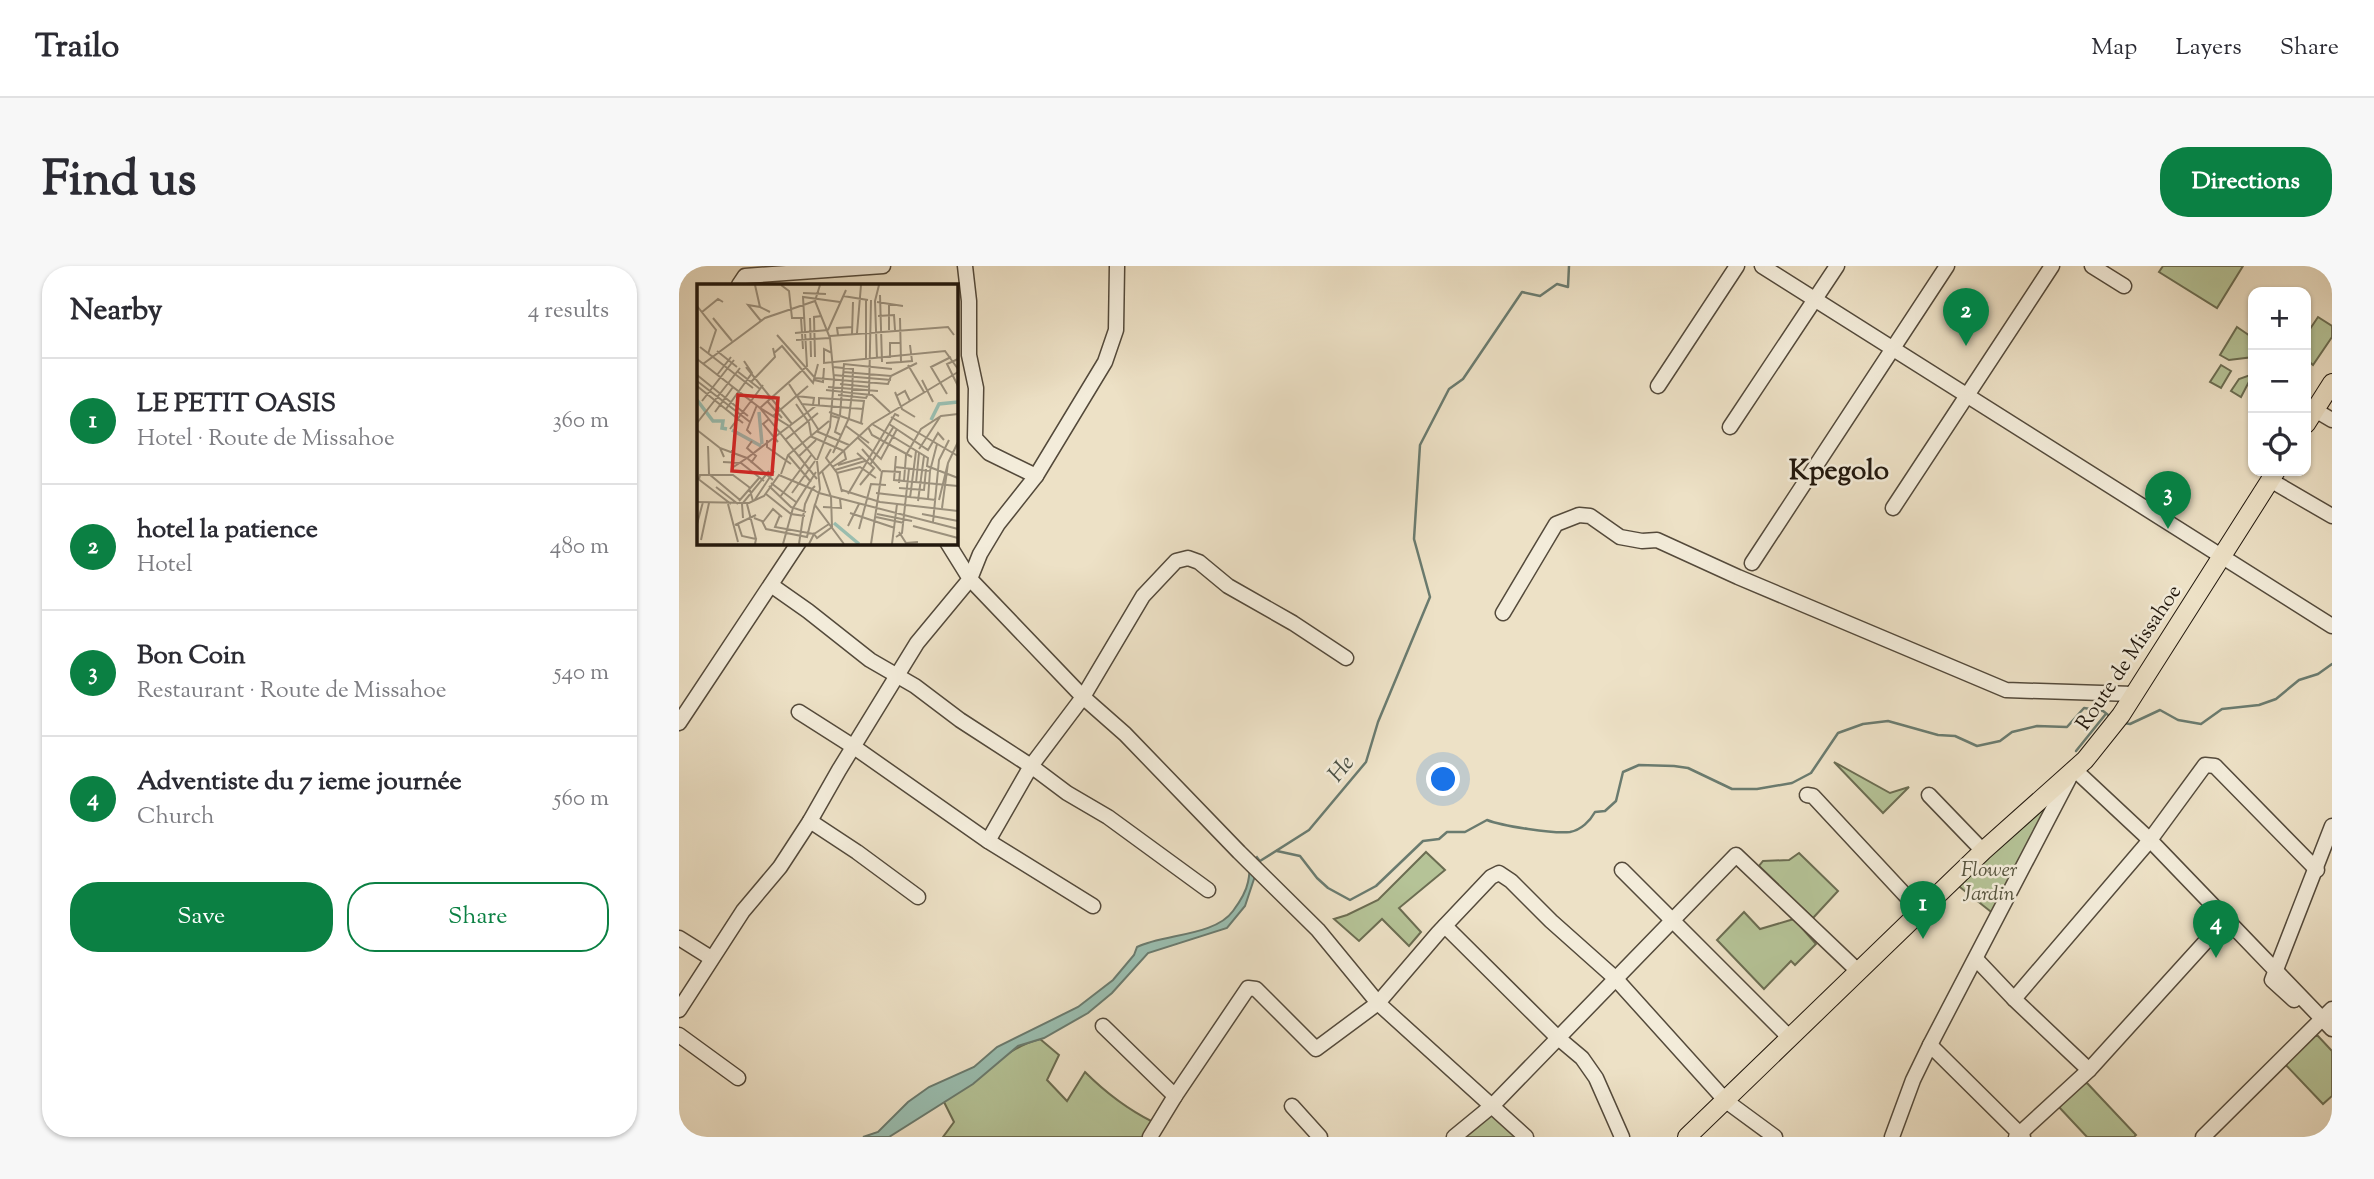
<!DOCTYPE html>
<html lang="en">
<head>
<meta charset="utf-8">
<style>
  body { margin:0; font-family:"Sorts Mill Goudy",serif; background:#f7f7f7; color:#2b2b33 }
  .controls { position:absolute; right:21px; top:21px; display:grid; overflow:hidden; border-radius:14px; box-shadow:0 2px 5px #0004 }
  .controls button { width:63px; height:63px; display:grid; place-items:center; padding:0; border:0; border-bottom:2px solid #e1e1e2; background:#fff; color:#2b2b33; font:35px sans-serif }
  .you { position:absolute; left:765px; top:514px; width:24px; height:24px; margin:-18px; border:5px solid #fff; border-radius:50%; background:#1a73e8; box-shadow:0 0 0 10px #1a73e833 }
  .badge { display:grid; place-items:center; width:46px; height:46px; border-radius:50%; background:#0b8043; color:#fff; font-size:23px; font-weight:700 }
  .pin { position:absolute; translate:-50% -58px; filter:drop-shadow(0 2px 4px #0008) }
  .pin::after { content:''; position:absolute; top:37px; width:24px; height:21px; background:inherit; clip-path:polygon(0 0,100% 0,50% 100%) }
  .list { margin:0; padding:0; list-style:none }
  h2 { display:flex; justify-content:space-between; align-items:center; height:91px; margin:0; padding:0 28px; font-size:30px }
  h2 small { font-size:23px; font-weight:400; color:#7c7c81 }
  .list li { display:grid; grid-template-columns:46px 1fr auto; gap:21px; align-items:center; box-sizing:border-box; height:126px; padding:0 28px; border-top:2px solid #e1e1e2 }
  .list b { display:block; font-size:26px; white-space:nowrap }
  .list p { margin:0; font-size:23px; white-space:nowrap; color:#7c7c81 }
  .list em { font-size:23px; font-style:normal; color:#7c7c81 }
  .actions { display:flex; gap:14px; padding:21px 28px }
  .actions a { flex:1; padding:16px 0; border:2px solid #0b8043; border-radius:28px; text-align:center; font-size:24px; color:#0b8043 }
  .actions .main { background:#0b8043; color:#fff }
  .icon { flex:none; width:38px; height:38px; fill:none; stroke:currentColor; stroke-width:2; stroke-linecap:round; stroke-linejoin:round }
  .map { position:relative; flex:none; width:1653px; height:871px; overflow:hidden; border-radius:28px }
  header { display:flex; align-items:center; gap:42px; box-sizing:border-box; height:98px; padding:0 35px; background:#fff; border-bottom:2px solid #e1e1e2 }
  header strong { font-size:33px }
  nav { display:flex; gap:38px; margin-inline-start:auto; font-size:24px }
  .intro { display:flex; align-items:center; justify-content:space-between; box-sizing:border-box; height:168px; padding:0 42px }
  h1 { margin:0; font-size:49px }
  .button { padding:18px 32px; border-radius:28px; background:#0b8043; color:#fff; font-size:24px; font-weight:700 }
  main { display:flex; gap:42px; padding:0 42px }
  aside { flex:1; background:#fff; border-radius:28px; box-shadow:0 2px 5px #0004 }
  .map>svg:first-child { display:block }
</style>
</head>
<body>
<header>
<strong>Trailo</strong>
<nav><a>Map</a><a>Layers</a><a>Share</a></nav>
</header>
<div class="intro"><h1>Find us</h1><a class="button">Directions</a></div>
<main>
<aside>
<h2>Nearby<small>4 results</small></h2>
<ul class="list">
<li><span class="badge">1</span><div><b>LE PETIT OASIS</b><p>Hotel · Route de Missahoe</p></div><em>360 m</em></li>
<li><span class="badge">2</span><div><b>hotel la patience</b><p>Hotel</p></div><em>480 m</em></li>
<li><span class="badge">3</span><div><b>Bon Coin</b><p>Restaurant · Route de Missahoe</p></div><em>540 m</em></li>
<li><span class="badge">4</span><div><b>Adventiste du 7 ieme journée</b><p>Church</p></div><em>560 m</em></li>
</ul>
<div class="actions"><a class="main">Save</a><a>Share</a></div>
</aside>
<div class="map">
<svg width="1653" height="871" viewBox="0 0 1653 871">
  <rect width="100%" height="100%" fill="#ede1c6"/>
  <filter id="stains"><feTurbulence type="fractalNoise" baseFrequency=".00286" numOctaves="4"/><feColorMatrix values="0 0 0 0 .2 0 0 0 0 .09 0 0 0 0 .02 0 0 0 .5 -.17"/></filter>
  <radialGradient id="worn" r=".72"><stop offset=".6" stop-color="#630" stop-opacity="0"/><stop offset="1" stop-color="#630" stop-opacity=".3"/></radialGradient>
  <!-- green -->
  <g fill="#b5c397" stroke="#6b6d52" stroke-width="2">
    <polygon points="1484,0 1564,0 1538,42 1480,6"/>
    <polygon points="1639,51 1653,60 1653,71 1634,99 1627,93 1627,69"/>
    <polygon points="1558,61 1574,72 1574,91 1550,94 1541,89"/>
    <polygon points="1542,99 1552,105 1542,122 1531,116"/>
    <polygon points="1574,108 1562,131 1552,125 1560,113"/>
    <polygon points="1155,496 1211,527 1230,521 1204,547"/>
    <polygon points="1365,531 1368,553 1316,649 1277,618"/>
    <polygon points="747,586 766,604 720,642 742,666 730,680 703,653 680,675 655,653 668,649 699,634"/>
    <polygon points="1120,587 1159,625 1134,652 1080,600 1084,595 1110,594"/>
    <polygon points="1065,646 1081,663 1115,653 1137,678 1116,699 1112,695 1085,723 1038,674"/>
    <polygon points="1634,770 1639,770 1653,785 1653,830 1644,838 1605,797"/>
    <path d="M361 773 380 789 368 814 388 835 406 806C427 827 448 843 474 856L465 871H264L275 856 265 836 267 833C300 816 324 782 361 773Z"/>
    <polygon points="1408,817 1457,869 1455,871 1408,871 1379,840 1402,818"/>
    <polygon points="817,835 854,871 780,871"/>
  </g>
  <!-- water -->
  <path fill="#9abeb0" stroke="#6a7b6f" stroke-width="2" d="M578 591 581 595 566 640 548 662 469 687 433 727 409 747 365 772 339 780 294 818 210 871H184L199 866 229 836 250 821 295 801 318 781 399 741 434 714 455 689 458 681C485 668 536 670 554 645 560 637 567 626 569 616 572 603 568 602 578 591Z"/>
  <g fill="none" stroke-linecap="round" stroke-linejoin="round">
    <!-- stream -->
    <g stroke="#6a7b6f" stroke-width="2.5">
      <polyline points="1445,457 1451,458 1481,444 1499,454 1522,458 1543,443 1580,439 1597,433 1620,414 1639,408 1653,398"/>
      <polyline points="1397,485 1426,449"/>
      <path d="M598 585 621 590 638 612 649 622 671 634 697 620 744 575 760 573 768 566H786L808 554C823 560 875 568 891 566 902 564 911 555 916 546L926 545 937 535 944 506 960 499 995 500 1009 502 1053 523H1078L1113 517 1132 507 1159 467 1184 458 1209 455 1259 469 1276 470 1298 480 1321 475 1333 466 1358 460 1388 461 1405 442 1424 445 1433 452"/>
      <polyline points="581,595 630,564 687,496 699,456 751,331 735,273 741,179 770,123 784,113 843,26 861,30 878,18 889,21 890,0"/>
    </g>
    <!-- minor casing -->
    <g stroke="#544a3b" stroke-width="17">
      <g id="minor">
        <polyline points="286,0 290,35 290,89 297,122 296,172 310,187 357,210"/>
        <polyline points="438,0 437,64 426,96 357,210 319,258 301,288 291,313 404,431 446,468 560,586 639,664 699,737 847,871"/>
        <polyline points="1083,0 1653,360"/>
        <polyline points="1413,0 1445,20"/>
        <polyline points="60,19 66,10 204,0"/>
        <polyline points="979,120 1058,0"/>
        <polyline points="1636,144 1653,154"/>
        <polyline points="1051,161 1158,0"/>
        <polyline points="1591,214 1653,250"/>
        <polyline points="1214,242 1373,0"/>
        <polyline points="1073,297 1268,0"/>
        <polyline points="92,319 129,345 191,394 236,420 281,454 352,500 404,431 464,330 497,295 509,292 520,296 549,320 614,357 667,392"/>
        <polyline points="824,347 877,258 900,249 911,250 941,271 963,275 978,274 1059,311 1327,424 1454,428"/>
        <polyline points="120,446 175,481 309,575 414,640"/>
        <polyline points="0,457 120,276"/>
        <polyline points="1128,529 1134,530 1241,645"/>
        <polyline points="1250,529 1304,585"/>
        <polyline points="131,555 178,586 239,631"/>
        <polyline points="309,575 352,500 388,527 429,551 529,624"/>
        <polyline points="943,604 1111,772"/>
        <polyline points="766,660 878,771 903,792 917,812 943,871"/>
        <polyline points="0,672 32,692"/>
        <polyline points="1297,693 1335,733 1410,804"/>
        <polyline points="1335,733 1471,574 1526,499 1536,500 1638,604"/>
        <polyline points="1615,734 1593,714 1653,560"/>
        <polyline points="0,744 64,645 101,601 131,555 160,504 238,377 291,313 268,276"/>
        <polyline points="424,760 496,830"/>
        <polyline points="0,769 59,812"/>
        <polyline points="1251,779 1344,871"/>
        <polyline points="613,840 641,871"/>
        <polyline points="471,871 496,830 569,722 577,723 637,783 699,737 759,667 812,611 820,607 832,615 872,655 936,712 1047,835 1096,871"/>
        <polyline points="775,871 814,839 1057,589 1180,706"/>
        <polyline points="1213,871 1234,814 1251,779 1395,503 1471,574 1653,763"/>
        <polyline points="1337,871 1410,804 1548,652"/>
        <polyline points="1524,871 1653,743"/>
      </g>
    </g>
    <!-- major casing -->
    <g stroke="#21170d" stroke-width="20">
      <g id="major">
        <polyline points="1627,158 1653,117"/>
        <polyline points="1008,871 1304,585 1406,494 1442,449 1597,205"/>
      </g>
    </g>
    <!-- minor -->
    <use href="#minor" stroke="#f3ecda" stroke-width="14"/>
    <!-- major -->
    <use href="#major" stroke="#ede1c6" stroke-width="18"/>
  </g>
  <g text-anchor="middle" stroke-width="5" stroke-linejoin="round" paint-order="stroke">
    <!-- street labels -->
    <g font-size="21" fill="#21170d" stroke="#f3ecda">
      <text transform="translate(1449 391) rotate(-56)" y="7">Route de Missahoe</text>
    </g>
    <!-- park labels -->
    <g font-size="21" font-style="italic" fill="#55533d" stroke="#f3ecda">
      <text x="1310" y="610">Flower<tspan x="1310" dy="24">Jardin</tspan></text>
    </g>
    <!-- water labels -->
    <g font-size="23" font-style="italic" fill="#4b5146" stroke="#f3ecda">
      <text transform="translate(661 502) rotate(-51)" y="8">He</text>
    </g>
    <!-- district labels -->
    <g font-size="28" font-weight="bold" fill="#21170d" stroke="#f3ecda">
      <text x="1160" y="213">Kpegolo</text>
    </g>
  </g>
  <!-- overview -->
  <g transform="translate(18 18)">
    <rect width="261" height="261" fill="#ede1c6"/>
    <path fill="none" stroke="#9abeb0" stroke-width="3.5" d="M0 116 16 137H26L25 144 30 145M62 128 65 160M234 136 242 120 261 118M35 146 64 162M137 239 162 260"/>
    <path fill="none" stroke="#9b907c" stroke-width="2" d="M58 1 63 23 73 28M84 1 92 7 95 34H108M106 9 129 10M183 11 185 78M146 12 171 16M169 16V76M180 18 206 22M0 22 19 46 11 70M63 23 51 21 64 37M5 28 21 15 26 18M181 32 197 31 198 46M16 34 35 57M104 34 106 65M113 34 114 73M131 46 149 6M192 46V19M98 49 131 46M160 49 164 1M155 50 156 18M80 51 118 94 191 100 194 92M141 51 140 44 156 43M133 52 251 43 257 51M99 56 133 54M3 63 56 104M20 67 40 83M77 69 85 62 116 99 121 80M135 69 127 65V79L248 67 261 85M118 73 117 33 125 32M193 74V59H203M0 75 63 124 120 195M180 75 178 17 182 1M261 75 250 80 261 102M204 78 215 77 213 61M189 79 204 78 203 34M6 80 68 34 118 17M211 81 227 108M49 83 95 140M40 87 63 105M146 88 194 92 220 79M0 91 51 132M20 91 34 73M136 91 194 96M117 96 126 98 127 84M225 96 236 118M0 97 53 138M54 98 78 73 76 64M92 100 121 145M143 100 173 103M0 102 46 139M131 103 181 107M129 106 155 109 156 85 136 83M198 108 205 125 218 133M172 110 174 16M250 110 234 83 254 73M141 111 169 114 171 110M99 112 117 114 116 121M199 112 208 107 213 117M5 117 37 76M71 118 85 134M99 120 112 139 114 151M104 120 166 125M122 121V114L167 117 164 139M29 125 55 89 47 77M18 128 36 103M132 128 166 140M143 131 147 80 195 85M76 132 111 102M135 132 142 134 138 148 144 151M194 133 261 172M72 135 66 140 81 158M0 139 43 84M175 140 231 174 230 182 261 194M192 140 231 166 241 149 247 156M149 142 172 159M171 143 175 151 215 173M33 145 66 101M0 146 23 164M119 147 152 161M54 150 50 146 60 121M113 152 147 167 149 175 135 183M160 153 184 175 200 145M70 156V163L94 180M88 156 121 129M11 162 12 190 43 216M134 165 129 174 140 189 145 208M165 165 184 187M222 165 243 133M35 166V184L50 174 76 196M136 169 152 134 155 109 175 111 193 128M160 169 177 184 163 201M91 171 114 198M199 172 197 196 261 202M27 173 23 164 50 174 120 121M101 173 119 156M119 176 92 142 63 124 110 82 106 13 143 18M120 176 133 143 137 95 133 54 118 17 123 1M120 177 123 205 118 221 147 260M26 178 44 179 67 197M54 179 59 172 50 164 55 157M251 179 261 158M141 181 165 174M173 181 197 142M198 183 233 187 240 160M138 186 168 177M185 187 203 188 202 199M140 189 163 183 179 194M84 190 91 171 132 137M121 191 175 140 261 88M0 194 34 220M2 195 3 191H36L52 203 56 217M207 197 209 171 224 145 244 132 261 130M74 199 99 218M219 199 222 169M72 202 94 223 109 228M19 203 41 220M202 204 227 206 229 185M145 206 183 218 261 227M95 209 118 177M122 209 261 245M179 209 239 216M69 210 94 230 108 232M151 210 198 130 202 132M83 213 115 170M213 214 219 167M231 215 233 187M242 216 251 179 245 224M42 217 63 193M57 217 77 187M221 217 227 172M0 218 52 219 67 212 82 191 115 205 118 202M31 220 41 258M50 220 59 255M126 223 144 224 143 215M153 229 198 244M180 230 215 237M225 230 261 237M83 231 78 243 117 250 132 240M179 233 207 239M46 234 45 220 72 187M57 234 65 237 69 245 110 253 118 220M66 238 76 225 85 233M236 238 242 176 252 156M0 240 6 218M41 240 45 252 59 255 58 260M38 241 59 231M151 242 162 220M216 242 261 254M162 245 174 200 189 201M202 248 209 259 221 258M199 253 205 249 212 185M4 256 12 219M86 260 96 224 119 188M102 260 108 220 115 205 122 209M112 260 117 250 120 254 135 243 134 213 125 187M174 260 185 187M195 260 200 220"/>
    <path fill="#d62828" fill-opacity="0.15" stroke="#d62828" stroke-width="3.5" d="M41 111 81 114 75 190 35 187Z"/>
    <rect width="261" height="261" fill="none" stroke="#21170d" stroke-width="3.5"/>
  </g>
  <rect width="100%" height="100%" filter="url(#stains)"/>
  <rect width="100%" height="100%" fill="url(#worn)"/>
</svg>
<div class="controls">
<button>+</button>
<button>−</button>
<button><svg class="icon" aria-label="locate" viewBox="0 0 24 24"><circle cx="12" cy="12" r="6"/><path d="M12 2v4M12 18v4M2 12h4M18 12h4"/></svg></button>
</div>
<div class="you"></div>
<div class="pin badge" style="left:1244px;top:673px">1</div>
<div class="pin badge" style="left:1287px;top:80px">2</div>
<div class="pin badge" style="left:1489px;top:263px">3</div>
<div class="pin badge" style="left:1537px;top:692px">4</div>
</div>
</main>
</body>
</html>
